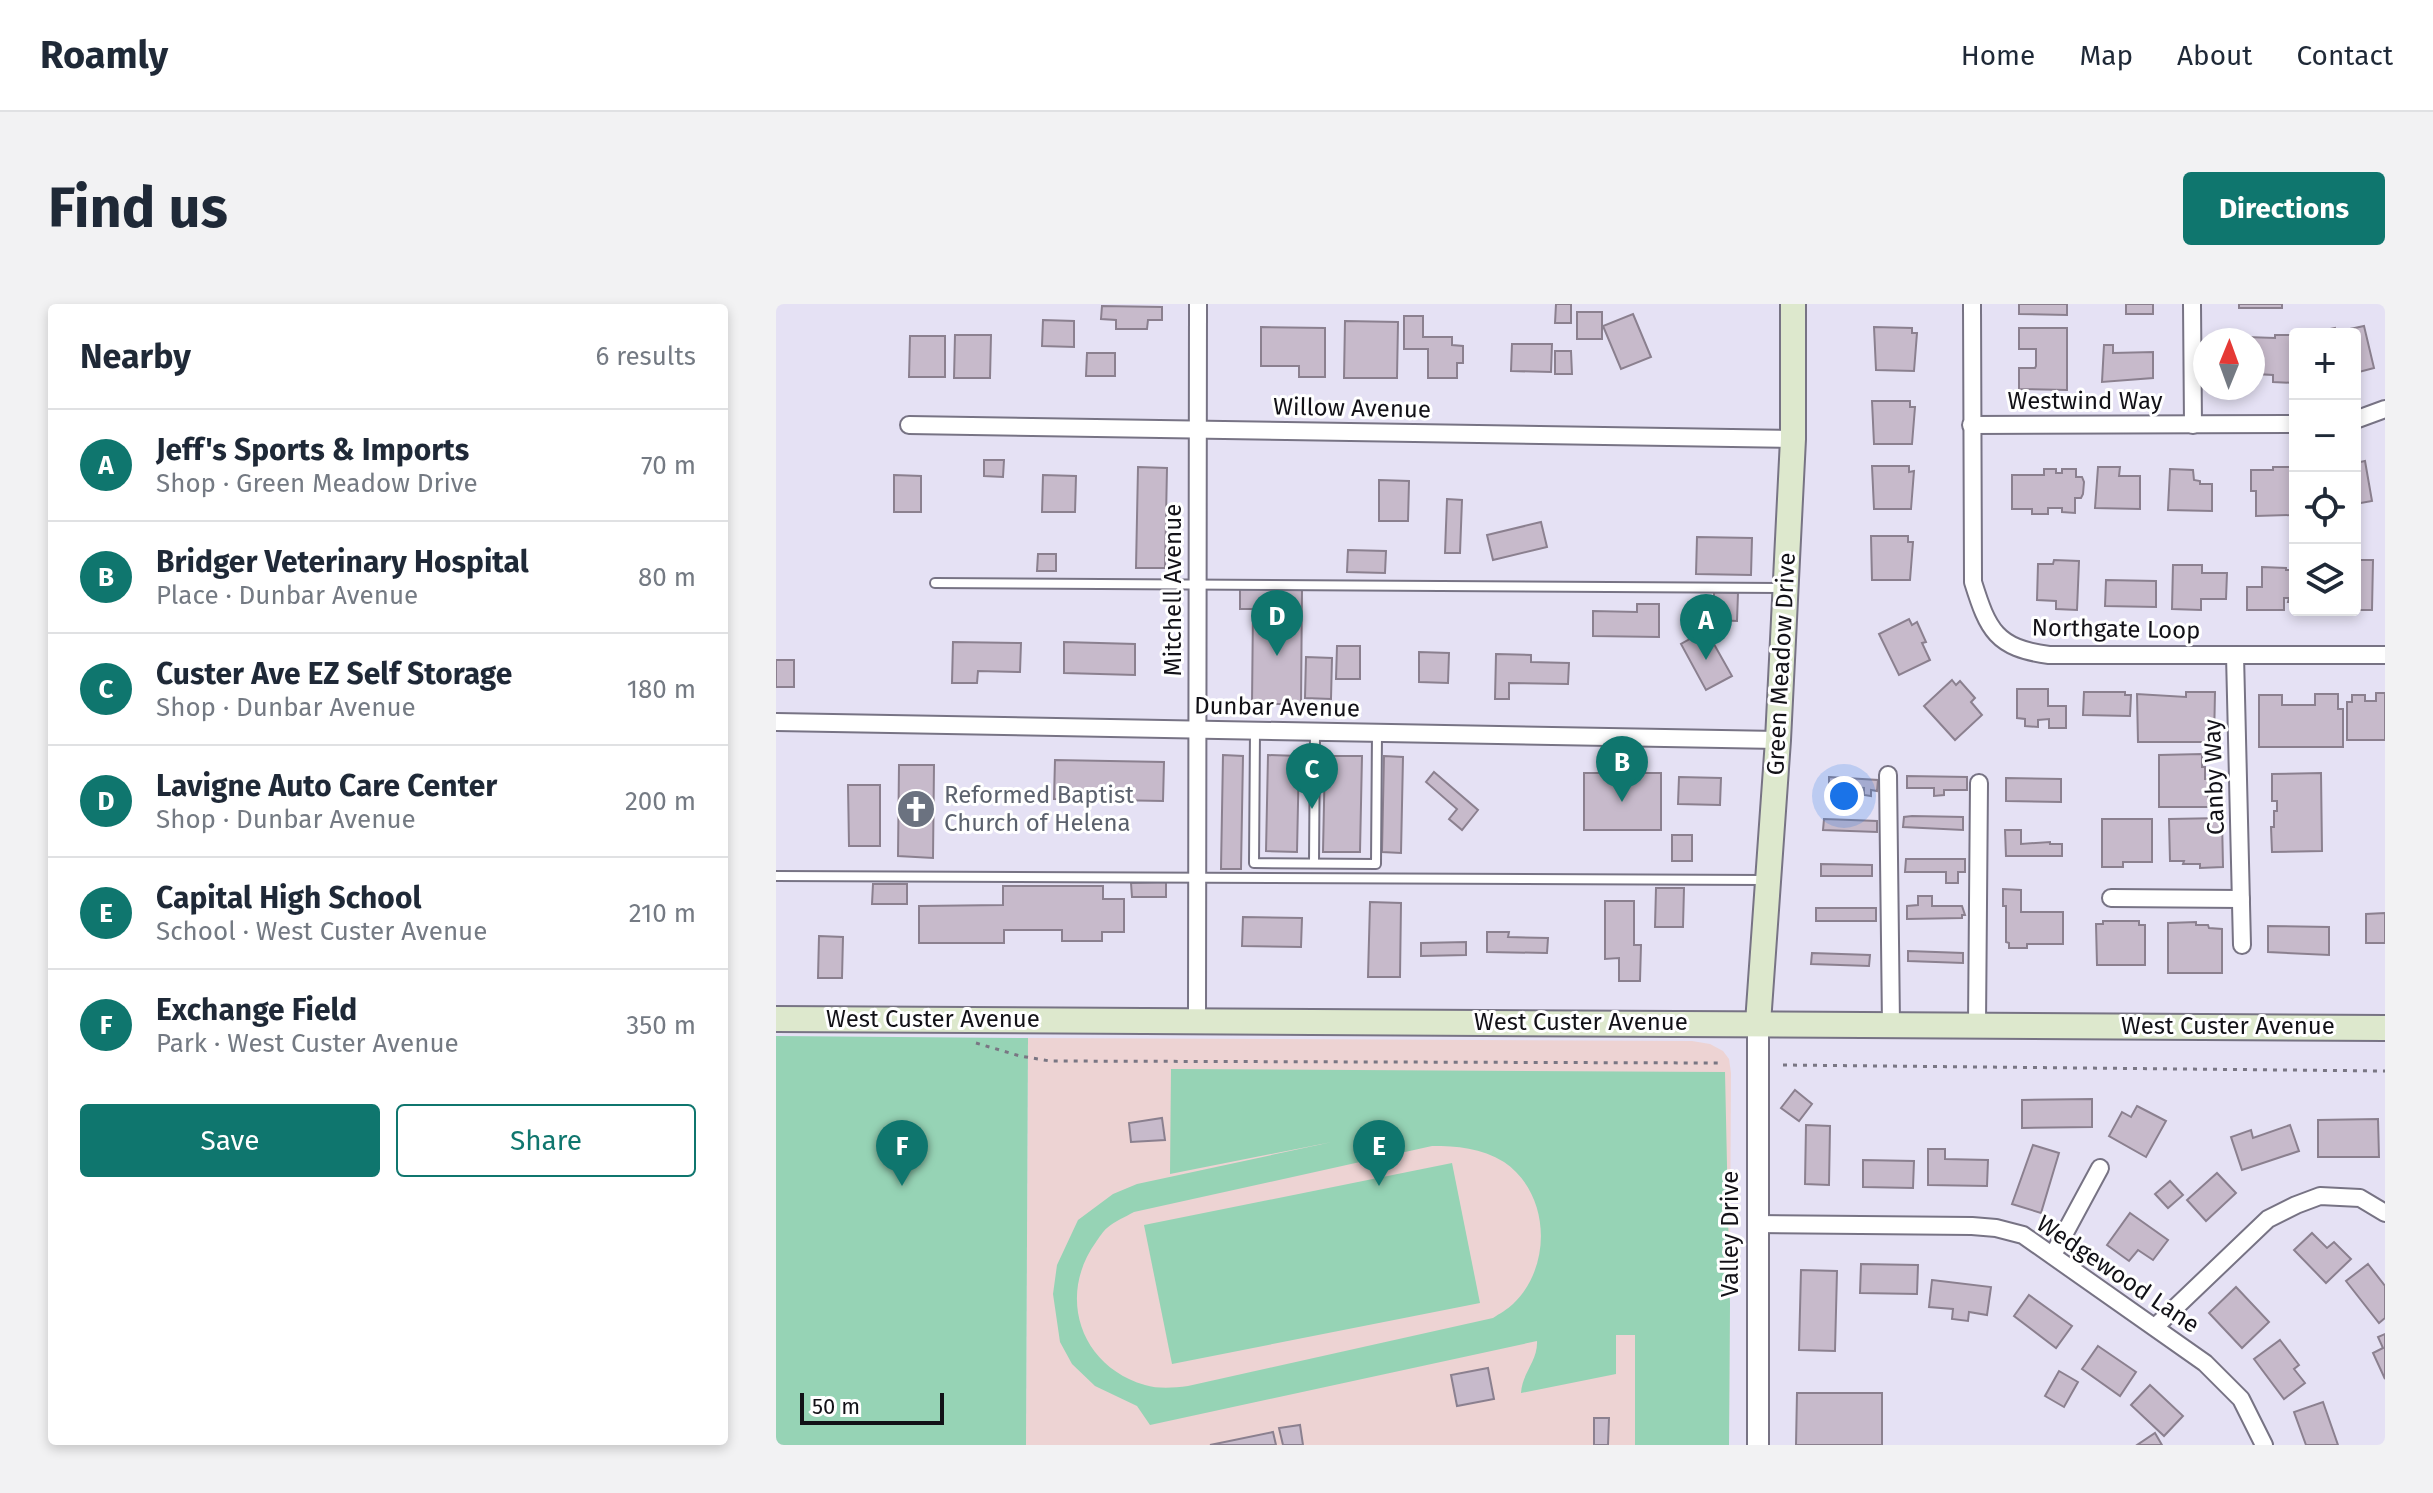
<!DOCTYPE html>
<html lang="en">
<head>
<meta charset="utf-8">
<style>
  body { margin:0; font-family:"Fira Sans",sans-serif; background:#f2f2f3; color:#1f2937 }
  .controls { position:absolute; right:24px; top:24px; display:grid; overflow:hidden; border-radius:8px; box-shadow:0 4px 12px #0003 }
  .controls button { width:72px; height:72px; display:grid; place-items:center; padding:0; border:0; border-bottom:2px solid #e0e1e3; background:#fff; color:#1f2937; font:40px sans-serif }
  .compass { position:absolute; left:1417px; top:24px; width:72px; height:72px; border-radius:50%; background:#fff; box-shadow:0 4px 12px #0003; rotate:1deg }
  .scale { position:absolute; left:24px; bottom:20px; width:144px; box-sizing:border-box; padding-left:8px; border:4px solid #121117; border-top:0; font-size:22px; line-height:28px; white-space:nowrap; color:#121117; -webkit-text-stroke:6px #fff; paint-order:stroke }
  .you { position:absolute; left:1068px; top:492px; width:28px; height:28px; margin:-20px; border:6px solid #fff; border-radius:50%; background:#1a73e8; box-shadow:0 0 0 12px #1a73e833 }
  .badge { display:grid; place-items:center; width:52px; height:52px; border-radius:50%; background:#0f766e; color:#fff; font-size:26px; font-weight:700 }
  .pin { position:absolute; translate:-50% -66px; filter:drop-shadow(0 2px 4px #0008) }
  .pin::after { content:''; position:absolute; top:42px; width:28px; height:24px; background:inherit; clip-path:polygon(0 0,100% 0,50% 100%) }
  .list { margin:0; padding:0; list-style:none }
  h2 { display:flex; justify-content:space-between; align-items:center; height:104px; margin:0; padding:0 32px; font-size:34px }
  h2 small { font-size:26px; font-weight:400; color:#747a83 }
  .list li { display:grid; grid-template-columns:52px 1fr auto; gap:24px; align-items:center; box-sizing:border-box; height:112px; padding:0 32px; border-top:2px solid #e0e1e3 }
  .list b { display:block; font-size:30px; white-space:nowrap }
  .list p { margin:0; font-size:26px; white-space:nowrap; color:#747a83 }
  .list em { font-size:26px; font-style:normal; color:#747a83 }
  .actions { display:flex; gap:16px; padding:24px 32px }
  .actions a { flex:1; padding:18px 0; border:2px solid #0f766e; border-radius:8px; text-align:center; font-size:28px; color:#0f766e }
  .actions .main { background:#0f766e; color:#fff }
  .icon { flex:none; width:44px; height:44px; fill:none; stroke:currentColor; stroke-width:2; stroke-linecap:round; stroke-linejoin:round }
  .map { position:relative; flex:none; width:1609px; height:1141px; overflow:hidden; border-radius:8px }
  header { display:flex; align-items:center; gap:48px; box-sizing:border-box; height:112px; padding:0 40px; background:#fff; border-bottom:2px solid #e0e1e3 }
  header strong { font-size:38px }
  nav { display:flex; gap:44px; margin-inline-start:auto; font-size:28px }
  .intro { display:flex; align-items:center; justify-content:space-between; box-sizing:border-box; height:192px; padding:0 48px }
  h1 { margin:0; font-size:56px }
  .button { padding:20px 36px; border-radius:8px; background:#0f766e; color:#fff; font-size:28px; font-weight:700 }
  main { display:flex; gap:48px; padding:0 48px }
  aside { flex:1; background:#fff; border-radius:8px; box-shadow:0 4px 12px #0003 }
  .map>svg:first-child { display:block }
</style>
</head>
<body>
<header>
<strong>Roamly</strong>
<nav><a>Home</a><a>Map</a><a>About</a><a>Contact</a></nav>
</header>
<div class="intro"><h1>Find us</h1><a class="button">Directions</a></div>
<main>
<aside>
<h2>Nearby<small>6 results</small></h2>
<ul class="list">
<li><span class="badge">A</span><div><b>Jeff's Sports &amp; Imports</b><p>Shop · Green Meadow Drive</p></div><em>70 m</em></li>
<li><span class="badge">B</span><div><b>Bridger Veterinary Hospital</b><p>Place · Dunbar Avenue</p></div><em>80 m</em></li>
<li><span class="badge">C</span><div><b>Custer Ave EZ Self Storage</b><p>Shop · Dunbar Avenue</p></div><em>180 m</em></li>
<li><span class="badge">D</span><div><b>Lavigne Auto Care Center</b><p>Shop · Dunbar Avenue</p></div><em>200 m</em></li>
<li><span class="badge">E</span><div><b>Capital High School</b><p>School · West Custer Avenue</p></div><em>210 m</em></li>
<li><span class="badge">F</span><div><b>Exchange Field</b><p>Park · West Custer Avenue</p></div><em>350 m</em></li>
</ul>
<div class="actions"><a class="main">Save</a><a>Share</a></div>
</aside>
<div class="map">
<svg width="1609" height="1141" viewBox="0 0 1609 1141">
  <rect width="100%" height="100%" fill="#e5e1f4"/>
  <!-- education -->
  <polygon fill="#edd3d3" points="252,734 916,737 934,740 947,747 953,755 955,769 953,1141 250,1141"/>
  <!-- green -->
  <g fill="#96d3b5" fill-rule="evenodd">
    <polygon points="0,732 252,734 250,1141 0,1141"/>
    <path d="M395 765 949 768 954 1000 953 1141H859V1031H840V1070L745 1089C746 1069 762 1057 761 1037L374 1121 361 1102 319 1082 296 1060 284 1038 277 990 281 961 302 916 337 890 361 880 556 838 394 870ZM656 842C681 842 705 844 728 858 774 889 777 962 737 1000 732 1005 723 1010 717 1014L412 1082C397 1084 382 1085 369 1081 304 1062 281 992 320 938 323 934 327 927 331 924 339 917 349 913 358 908Z"/>
    <polygon points="676,859 704,999 396,1060 368,921"/>
  </g>
  <!-- building -->
  <g fill="#c7bacb" stroke="#8b808f" stroke-width="2">
    <polygon points="780,0 795,0 795,19 779,19"/>
    <polygon points="1243,0 1291,0 1291,11 1243,10"/>
    <rect x="1350" y="0" width="27" height="10"/>
    <rect x="1463" y="0" width="43" height="4"/>
    <polygon points="326,2 386,3 386,16 372,16 371,25 340,25 340,16 325,15"/>
    <rect x="801" y="8" width="25" height="27"/>
    <polygon points="857,10 875,53 845,65 827,22"/>
    <polygon points="628,12 647,12 647,33 676,33 676,41 687,42 687,59 681,59 681,74 652,74 652,45 628,45"/>
    <polygon points="267,16 298,17 298,43 266,42"/>
    <polygon points="569,17 622,18 621,74 568,74"/>
    <polygon points="1588,22 1598,64 1583,68 1579,67 1579,30 1536,29 1559,24 1560,28"/>
    <polygon points="485,23 549,24 549,73 523,73 523,62 485,62"/>
    <polygon points="1098,23 1136,24 1136,29 1141,29 1138,67 1100,66"/>
    <polygon points="1243,24 1291,24 1291,86 1243,85 1243,64 1259,64 1260,62 1260,45 1243,45"/>
    <polygon points="179,31 215,31 214,74 178,74"/>
    <polygon points="1499,31 1514,31 1514,55 1519,55 1519,79 1497,78 1497,71 1480,70 1481,67 1477,67 1477,36 1471,36 1471,33 1499,34"/>
    <polygon points="134,32 169,32 169,73 133,73"/>
    <polygon points="736,40 776,40 775,68 735,67"/>
    <polygon points="1328,41 1337,41 1337,49 1377,48 1377,74 1326,78"/>
    <polygon points="779,47 795,47 796,70 779,70"/>
    <polygon points="311,49 339,49 339,72 310,72"/>
    <polygon points="1096,97 1134,97 1134,103 1139,103 1136,140 1098,140"/>
    <polygon points="208,156 228,156 227,173 208,172"/>
    <polygon points="1589,157 1596,197 1579,200 1579,159"/>
    <polygon points="1096,162 1133,162 1133,168 1138,167 1135,205 1098,205"/>
    <polygon points="362,163 391,164 389,264 360,264"/>
    <polygon points="1322,163 1344,163 1343,172 1364,172 1364,205 1319,204"/>
    <polygon points="1497,163 1518,163 1516,211 1480,212 1480,187 1475,187 1475,166 1497,166"/>
    <polygon points="1268,165 1280,165 1280,169 1286,169 1286,165 1300,165 1300,173 1306,173 1308,178 1307,190 1305,194 1299,194 1299,209 1286,208 1286,204 1272,204 1272,210 1256,210 1256,205 1236,205 1236,171 1268,171"/>
    <polygon points="1394,165 1417,166 1418,176 1424,177 1424,180 1436,180 1436,207 1392,206"/>
    <polygon points="118,171 145,172 145,208 118,208"/>
    <polygon points="267,171 300,172 299,208 266,208"/>
    <polygon points="603,176 633,177 632,217 603,217"/>
    <polygon points="671,195 686,196 684,249 669,249"/>
    <polygon points="765,218 771,243 717,256 711,231"/>
    <polygon points="1095,232 1132,232 1132,238 1137,238 1134,276 1096,276"/>
    <polygon points="921,233 976,234 975,271 920,270"/>
    <polygon points="572,246 610,247 609,269 571,268"/>
    <polygon points="262,250 280,250 280,267 261,267"/>
    <polygon points="1278,256 1303,257 1301,306 1280,305 1280,297 1261,296 1262,260 1277,260"/>
    <polygon points="1581,256 1597,256 1596,306 1576,306 1579,306 1579,262 1581,262"/>
    <polygon points="1397,261 1426,261 1426,269 1451,269 1450,295 1425,295 1425,306 1396,305"/>
    <polygon points="1486,263 1510,264 1510,266 1519,266 1519,298 1512,298 1513,294 1508,294 1508,306 1471,306 1471,283 1486,283"/>
    <polygon points="1330,276 1380,277 1380,303 1329,302"/>
    <polygon points="464,285 526,286 525,400 476,400 477,305 464,305"/>
    <polygon points="938,288 962,289 961,317 938,316"/>
    <polygon points="861,300 883,300 883,333 817,332 817,307 861,308"/>
    <polygon points="1133,315 1136,321 1141,318 1150,338 1146,339 1154,356 1123,371 1103,330"/>
    <polygon points="930,326 956,372 930,386 905,340"/>
    <polygon points="177,338 245,339 244,368 202,367 201,379 176,379"/>
    <polygon points="288,338 359,340 359,371 288,369"/>
    <polygon points="561,342 584,342 584,375 560,375"/>
    <polygon points="643,348 673,349 672,379 643,378"/>
    <polygon points="720,350 755,351 755,358 793,359 792,380 733,379 733,395 719,395"/>
    <polygon points="530,353 556,354 555,395 529,394"/>
    <rect x="0" y="356" width="18" height="27"/>
    <polygon points="1176,376 1180,381 1184,377 1199,394 1195,398 1206,411 1179,436 1148,402"/>
    <polygon points="1241,385 1272,385 1272,402 1290,402 1290,424 1273,424 1273,415 1262,416 1262,423 1249,422 1249,415 1241,414"/>
    <polygon points="1308,388 1349,388 1349,391 1355,391 1354,412 1307,411"/>
    <polygon points="1410,388 1439,388 1438,438 1362,438 1361,390 1410,393"/>
    <polygon points="1600,389 1609,389 1609,436 1571,436 1571,398 1576,398 1576,391 1589,391 1589,397 1600,397"/>
    <polygon points="1539,390 1562,390 1562,405 1567,405 1567,443 1483,443 1483,391 1506,391 1506,401 1539,401"/>
    <polygon points="1426,450 1426,463 1429,463 1429,475 1432,475 1432,503 1383,503 1383,451"/>
    <polygon points="447,451 467,452 465,565 445,565"/>
    <polygon points="492,451 523,452 521,548 490,547"/>
    <polygon points="549,452 586,452 584,548 547,548"/>
    <polygon points="608,452 627,453 625,549 606,548"/>
    <polygon points="279,456 388,458 387,497 278,495"/>
    <polygon points="123,461 158,461 157,554 122,552"/>
    <polygon points="658,468 702,506 686,526 673,515 681,505 650,478"/>
    <rect x="808" y="469" width="77" height="57"/>
    <polygon points="1545,469 1546,547 1496,548 1495,523 1498,523 1498,507 1501,507 1501,497 1496,497 1496,470"/>
    <polygon points="1131,472 1191,473 1191,486 1168,486 1168,491 1158,492 1158,484 1131,484"/>
    <polygon points="903,473 945,474 944,501 902,500"/>
    <polygon points="1053,473 1102,476 1101,487 1095,486 1095,492 1088,491 1088,484 1053,481"/>
    <polygon points="1230,474 1285,475 1285,498 1230,497"/>
    <polygon points="72,481 104,481 104,542 73,542"/>
    <polygon points="1136,512 1187,513 1187,526 1127,523 1128,513"/>
    <polygon points="1446,514 1447,563 1424,564 1424,560 1407,560 1408,557 1394,557 1393,515"/>
    <polygon points="1048,515 1101,517 1101,528 1047,526"/>
    <polygon points="1326,515 1376,515 1376,558 1347,558 1347,563 1326,563"/>
    <polygon points="1229,526 1245,526 1245,540 1274,538 1274,540 1286,540 1286,552 1230,552"/>
    <rect x="896" y="531" width="20" height="26"/>
    <polygon points="1130,555 1189,555 1189,568 1182,568 1182,579 1170,579 1170,568 1129,568"/>
    <polygon points="1045,560 1096,561 1096,572 1045,572"/>
    <polygon points="390,578 390,593 356,593 355,579"/>
    <polygon points="97,580 131,580 131,600 96,600"/>
    <polygon points="227,582 327,582 327,595 348,595 348,628 326,628 326,637 286,637 286,626 228,626 228,639 143,639 143,602 227,601"/>
    <polygon points="880,584 908,584 907,623 879,623"/>
    <polygon points="1227,585 1245,586 1245,608 1287,608 1287,640 1251,640 1251,644 1233,644 1233,639 1230,638 1230,602 1227,602"/>
    <polygon points="1142,592 1156,592 1156,602 1186,602 1189,611 1186,611 1186,614 1131,615 1131,602 1142,601"/>
    <polygon points="829,597 858,597 858,641 865,641 864,677 843,677 843,654 829,655"/>
    <polygon points="594,598 625,599 624,673 592,673"/>
    <rect x="1040" y="604" width="60" height="13"/>
    <polygon points="1609,609 1609,639 1590,639 1590,610"/>
    <polygon points="467,613 526,614 525,643 466,642"/>
    <polygon points="1327,617 1363,617 1363,621 1369,621 1369,661 1321,661 1320,620 1327,620"/>
    <polygon points="1420,618 1420,621 1432,621 1433,624 1446,625 1446,669 1392,669 1392,619"/>
    <polygon points="1492,622 1553,623 1553,651 1492,648"/>
    <polygon points="711,628 733,628 732,633 772,634 771,649 711,648"/>
    <polygon points="43,632 67,633 66,674 42,674"/>
    <polygon points="690,638 690,651 645,652 645,639"/>
    <polygon points="1132,647 1187,649 1187,659 1132,657"/>
    <polygon points="1036,649 1094,651 1093,662 1035,660"/>
    <polygon points="1019,786 1036,800 1023,817 1005,804"/>
    <polygon points="1316,795 1316,823 1246,824 1246,796"/>
    <polygon points="1361,802 1390,817 1370,853 1333,832 1346,808 1355,813"/>
    <polygon points="386,814 389,836 355,838 353,819"/>
    <polygon points="1602,815 1603,853 1542,853 1542,816"/>
    <polygon points="1030,821 1054,822 1053,881 1029,880"/>
    <polygon points="1514,821 1523,847 1466,866 1455,833 1475,826 1477,834"/>
    <polygon points="1257,841 1283,849 1265,909 1236,900"/>
    <polygon points="1152,845 1169,845 1169,855 1212,856 1211,882 1152,881"/>
    <polygon points="1087,856 1138,857 1137,884 1087,883"/>
    <polygon points="1441,869 1460,889 1430,917 1411,896"/>
    <polygon points="1394,877 1407,891 1392,904 1379,890"/>
    <polygon points="1354,909 1392,936 1377,956 1362,946 1353,957 1331,941"/>
    <polygon points="1536,929 1551,944 1558,938 1575,955 1550,979 1518,946"/>
    <polygon points="1085,960 1142,961 1141,990 1084,989"/>
    <polygon points="1592,960 1609,982 1609,1014 1603,1019 1570,977"/>
    <polygon points="1025,966 1061,967 1059,1047 1023,1046"/>
    <polygon points="1156,976 1215,983 1211,1011 1193,1008 1192,1017 1176,1015 1177,1005 1153,1003"/>
    <polygon points="1460,983 1493,1018 1466,1044 1433,1009"/>
    <polygon points="1253,991 1296,1022 1280,1044 1238,1012"/>
    <polygon points="1609,1030 1609,1075 1597,1049 1607,1044 1602,1033"/>
    <polygon points="1504,1036 1523,1061 1518,1065 1529,1079 1508,1095 1478,1055"/>
    <polygon points="1322,1042 1360,1068 1344,1092 1306,1065"/>
    <polygon points="712,1064 718,1095 681,1102 675,1071"/>
    <polygon points="1283,1067 1302,1078 1288,1103 1269,1092"/>
    <polygon points="1374,1081 1407,1112 1388,1132 1355,1101"/>
    <polygon points="1021,1089 1106,1089 1106,1141 1020,1141"/>
    <polygon points="1547,1098 1562,1141 1530,1141 1518,1108"/>
    <polygon points="818,1114 833,1114 832,1141 818,1141"/>
    <polygon points="524,1121 527,1141 507,1141 503,1124"/>
    <polygon points="497,1128 500,1141 434,1141"/>
    <polygon points="1379,1129 1386,1141 1361,1141"/>
  </g>
  <g fill="none" stroke-linecap="round" stroke-linejoin="round">
    <!-- service casing -->
    <g stroke="#777384" stroke-width="12">
      <g id="service">
        <polyline points="159,279 1009,284"/>
        <polyline points="479,427 478,559 600,560 601,429"/>
        <polyline points="538,559 539,428"/>
        <polyline points="0,572 988,576"/>
      </g>
    </g>
    <!-- minor casing -->
    <g stroke="#777384" stroke-width="20">
      <g id="minor">
        <path d="M1196 0 1197 278C1212 326 1220 344 1273 351H1609"/>
        <polyline points="1416,0 1417,121"/>
        <polyline points="1579,116 1609,105"/>
        <polyline points="133,121 1017,135"/>
        <polyline points="1195,121 1519,120"/>
        <polyline points="1459,351 1466,641"/>
        <polyline points="0,418 1002,436"/>
        <polyline points="1112,471 1115,720"/>
        <polyline points="1335,594 1465,595"/>
        <polyline points="421,716 422,0"/>
        <polyline points="1201,721 1203,479"/>
        <polyline points="980,920 1196,922 1220,924 1247,931 1429,1059 1465,1095 1488,1141"/>
        <polyline points="1277,951 1324,864"/>
        <polyline points="1379,1023 1492,915 1520,901 1544,892 1584,894 1609,909"/>
      </g>
    </g>
    <!-- tertiary casing -->
    <g stroke="#777384" stroke-width="24">
      <polyline id="tertiary" points="982,719 982,1141"/>
    </g>
    <!-- secondary casing -->
    <g stroke="#777384" stroke-width="28">
      <g id="secondary">
        <polyline points="0,715 1609,724"/>
        <polyline points="982,719 1002,436 1017,135 1017,0"/>
      </g>
    </g>
    <!-- path -->
    <g stroke="#797683" stroke-width="3" stroke-dasharray="4 6" stroke-linecap="butt">
      <polyline points="200,739 244,752 274,757 942,759"/>
      <polyline points="1007,761 1609,767"/>
    </g>
    <!-- service -->
    <use href="#service" stroke="#fff" stroke-width="8"/>
    <!-- minor -->
    <use href="#minor" stroke="#fff" stroke-width="16"/>
    <!-- tertiary -->
    <use href="#tertiary" stroke="#fff" stroke-width="20"/>
    <!-- secondary -->
    <use href="#secondary" stroke="#dde8cd" stroke-width="24"/>
  </g>
  <!-- icons -->
  <defs>
    <g id="church-disc" transform="scale(2)"><circle r="9.5" fill="#6b7280" stroke="#fff"/><path d="M-1.2-6h2.4v3.5h3.3v2.4h-3.3V6h-2.4V-.1h-3.3v-2.4h3.3Z" fill="#fff"/></g>
  </defs>
  <g fill-rule="evenodd">
    <use href="#church-disc" x="140" y="505"/>
  </g>
  <g text-anchor="middle" stroke-width="6" stroke-linejoin="round" paint-order="stroke">
    <!-- street labels -->
    <g font-size="24" fill="#121117" stroke="#fff">
      <text x="1309" y="105">Westwind Way</text>
      <text transform="translate(576 104) rotate(1)" y="8">Willow Avenue</text>
      <text transform="translate(397 286) rotate(-90)" y="8">Mitchell Avenue</text>
      <text transform="translate(1340 325) rotate(1)" y="8">Northgate Loop</text>
      <text transform="translate(1005 360) rotate(-87)" y="8">Green Meadow Drive</text>
      <text transform="translate(501 403) rotate(1)" y="8">Dunbar Avenue</text>
      <text transform="translate(1438 473) rotate(-92)" y="8">Canby Way</text>
      <text x="157" y="723">West Custer Avenue</text>
      <text x="805" y="726">West Custer Avenue</text>
      <text x="1452" y="730">West Custer Avenue</text>
      <text transform="translate(954 930) rotate(-90)" y="8">Valley Drive</text>
      <text transform="translate(1342 970) rotate(34)" y="8">Wedgewood Lane</text>
    </g>
    <!-- worship labels -->
    <g font-size="24" fill="#5b616d" stroke="#fff" text-anchor="start">
      <text x="168" y="499">Reformed Baptist<tspan x="168" dy="28">Church of Helena</tspan></text>
    </g>
  </g>
</svg>
<div class="controls">
<button>+</button>
<button>−</button>
<button><svg class="icon" aria-label="locate" viewBox="0 0 24 24"><circle cx="12" cy="12" r="6"/><path d="M12 2v4M12 18v4M2 12h4M18 12h4"/></svg></button>
<button><svg class="icon" aria-label="layers" viewBox="0 0 24 24"><path d="M12 4l9 5-9 5-9-5zM3 14l9 5 9-5"/></svg></button>
</div>
<svg class="compass" viewBox="-18 -18 36 36"><path d="M0-13l5 13h-10z" fill="#e53935"/><path d="M0 13l5-13h-10z" fill="#747a83"/></svg>
<div class="scale">50 m</div>
<div class="you"></div>
<div class="pin badge" style="left:930px;top:356px">A</div>
<div class="pin badge" style="left:846px;top:498px">B</div>
<div class="pin badge" style="left:536px;top:505px">C</div>
<div class="pin badge" style="left:501px;top:352px">D</div>
<div class="pin badge" style="left:603px;top:882px">E</div>
<div class="pin badge" style="left:126px;top:882px">F</div>
</div>
</main>
</body>
</html>
